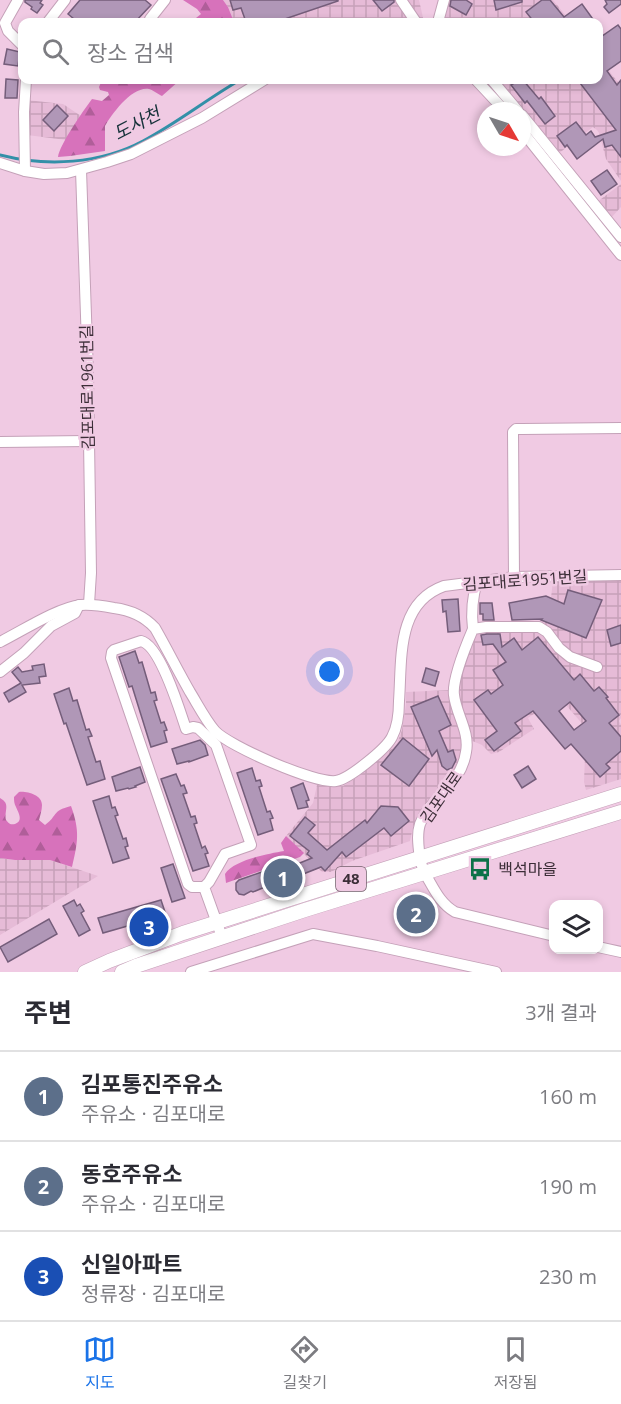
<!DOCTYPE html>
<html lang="ko">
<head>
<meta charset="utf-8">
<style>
  body { margin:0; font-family:"Open Sans","Noto Sans KR",sans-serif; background:#f7f7f7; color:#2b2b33 }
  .controls { position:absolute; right:18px; bottom:18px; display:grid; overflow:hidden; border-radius:12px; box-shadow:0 3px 9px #0003 }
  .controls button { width:54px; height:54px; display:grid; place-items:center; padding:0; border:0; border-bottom:2px solid #e1e1e2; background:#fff; color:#2b2b33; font:30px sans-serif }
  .compass { position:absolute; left:477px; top:102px; width:54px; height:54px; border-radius:50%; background:#fff; box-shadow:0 3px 9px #0003; rotate:129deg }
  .you { position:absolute; left:330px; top:672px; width:21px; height:21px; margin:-15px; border:4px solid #fff; border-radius:50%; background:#1a73e8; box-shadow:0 0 0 9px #1a73e833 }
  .badge { display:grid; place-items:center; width:39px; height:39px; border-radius:50%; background:#1a73e8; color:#fff; font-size:20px; font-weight:700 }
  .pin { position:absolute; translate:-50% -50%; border:3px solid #fff; box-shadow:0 2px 6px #0006 }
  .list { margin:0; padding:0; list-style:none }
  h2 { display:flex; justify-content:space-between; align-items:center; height:78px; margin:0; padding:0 24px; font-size:26px }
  h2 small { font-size:20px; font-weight:400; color:#7c7c81 }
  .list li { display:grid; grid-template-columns:39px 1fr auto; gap:18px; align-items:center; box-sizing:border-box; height:90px; padding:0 24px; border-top:2px solid #e1e1e2 }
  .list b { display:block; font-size:22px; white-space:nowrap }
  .list p { margin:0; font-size:20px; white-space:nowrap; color:#7c7c81 }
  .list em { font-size:20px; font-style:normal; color:#7c7c81 }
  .icon { flex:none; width:33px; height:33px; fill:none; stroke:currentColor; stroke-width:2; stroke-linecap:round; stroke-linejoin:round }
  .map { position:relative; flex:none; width:621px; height:972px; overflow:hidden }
  .search { position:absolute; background:#fff; box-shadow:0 3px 9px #0003; left:18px; right:18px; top:18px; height:66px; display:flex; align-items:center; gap:15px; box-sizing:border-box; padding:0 21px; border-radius:12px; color:#7c7c81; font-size:22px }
  .sheet { height:348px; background:#fff }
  nav { display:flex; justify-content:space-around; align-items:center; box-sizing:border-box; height:84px; border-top:2px solid #e1e1e2; background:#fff; font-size:16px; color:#7c7c81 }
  nav a { display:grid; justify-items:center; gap:3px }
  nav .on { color:#1a73e8 }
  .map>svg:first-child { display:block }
</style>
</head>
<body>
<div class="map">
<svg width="621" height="972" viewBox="0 0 621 972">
  <defs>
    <pattern id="industrial-grid" width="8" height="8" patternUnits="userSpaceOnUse" patternTransform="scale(1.5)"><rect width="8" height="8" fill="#e6bbd7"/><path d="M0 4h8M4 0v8" fill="none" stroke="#c6a1b9"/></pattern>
    <pattern id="forest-firs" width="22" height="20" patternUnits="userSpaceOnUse" patternTransform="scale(1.5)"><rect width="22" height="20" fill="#d772bb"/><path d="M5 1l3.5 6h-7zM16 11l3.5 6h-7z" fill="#b05e99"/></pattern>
  </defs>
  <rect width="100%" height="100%" fill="#f0cae3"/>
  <!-- industrial -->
  <g fill="url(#industrial-grid)">
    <polygon points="223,0 419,0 424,22 234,22 228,7"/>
    <polygon points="440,0 553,0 571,22 434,22"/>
    <polygon points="599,58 621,86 621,181 606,159 599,133 597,130 593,127 558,154 496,80 598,80"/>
    <polygon points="27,100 63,104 81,116 66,140 27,135"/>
    <polygon points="621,184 621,207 610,219 597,202"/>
    <polygon points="621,579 621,718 619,721 621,725 621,779 586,790 584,782 585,756 598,742 559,697 528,718 534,729 499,752 491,754 482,745 470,740 458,698 459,680 476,632 534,629 574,656 540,623 551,598 553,580"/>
    <polygon points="451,690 464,741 459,767 421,810 413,827 410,841 352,861 331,872 322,872 286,836 313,803 317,785 333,787 343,786 359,776 388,752 397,743 402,730 406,704 406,692"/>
    <polygon points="0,858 15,860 50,860 98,876 0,935"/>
  </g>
  <!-- forest -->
  <g fill="url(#forest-firs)">
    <polygon points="183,0 223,0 228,7 234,22 184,22 196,18 201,14 197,9"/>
    <path d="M102 80H125L126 81 132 80H180L162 96C158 94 153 90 149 89 132 86 112 114 105 126V151L70 156 58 157C60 144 83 111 92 99L102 101 109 95 108 92 100 90 99 87Z"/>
    <path d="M19 792C27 791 42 795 42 805 42 810 40 816 39 820L45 825C58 816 51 811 71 806 80 831 78 842 72 867L50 860H15L0 858V798C11 804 4 810 6 820 9 823 9 825 15 824 24 821 18 812 16 807 14 804 14 800 14 797Z"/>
    <path d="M286 836 304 853 300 857 226 883 225 874C234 860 267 854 284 851L281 843Z"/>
  </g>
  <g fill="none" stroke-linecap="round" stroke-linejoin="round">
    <!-- stream -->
    <path stroke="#3390a8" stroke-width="3" d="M0 155C47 167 100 164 143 141 177 123 207 99 240 80"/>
  </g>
  <!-- building -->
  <g fill="#b097b7" stroke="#745d7a" stroke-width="1.5" fill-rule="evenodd">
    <polygon points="25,0 42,0 40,3 43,5 37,13 31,9 32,7 25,2"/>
    <polygon points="80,0 145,0 151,5 135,22 71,22 74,19 68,14"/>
    <polygon points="230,0 338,0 338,1 276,22 246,22 241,8 233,10"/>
    <polygon points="373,0 394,0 394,2 382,11"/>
    <polygon points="451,0 466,0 472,4 466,15 450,6"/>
    <polygon points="494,0 522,0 522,2 496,10"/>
    <polygon points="542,0 550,0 564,17 582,4 595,22 534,22 526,12"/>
    <polygon points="605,0 621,0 621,4 609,13 604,7 607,4"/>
    <polygon points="618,25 621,29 621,61 607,71 617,85 621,80 621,157 612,145 605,147 603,139 577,159 567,145 565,147 557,136 576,122 586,135 591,131 595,137 616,130 580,83 584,80 598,80 598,39"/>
    <polygon points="7,49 20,52 18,66 4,64"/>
    <polygon points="6,79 18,80 17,98 5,98"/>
    <polygon points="519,80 523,80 539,99 541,97 555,116 545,124 527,101 525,103 511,85"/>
    <polygon points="57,105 68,116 54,131 43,120"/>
    <polygon points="607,170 617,184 601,195 591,181"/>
    <polygon points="568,590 602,600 586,638 541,620 542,619 512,620 509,603 546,596 564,604"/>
    <polygon points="458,599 460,631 448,632 446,611 443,612 442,600"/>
    <polygon points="480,603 492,603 494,620 483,620 483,614 480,614"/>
    <polygon points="621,625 621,643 611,646 607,630"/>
    <path d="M487 634H500L502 647 514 638 522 650 538 637 574 680 580 674 594 691 599 687 608 697 606 698 619 715 609 723 621 737V751L606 764 610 768 600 777 571 744 565 749 533 711 515 723 521 731 494 751 485 740 497 731 474 700 488 690 491 694 503 685 493 670 506 662 493 644 483 645 481 635ZM570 702 586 721 574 730 559 711Z"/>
    <polygon points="135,651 139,663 142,662 151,693 155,692 157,700 154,701 161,723 164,722 167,730 164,731 167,742 151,747 132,686 129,687 119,657"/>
    <polygon points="44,664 46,676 39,677 40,683 22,685 26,692 9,702 4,693 21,683 12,672 18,667 22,672 33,670 32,666"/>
    <polygon points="426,668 439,672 435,686 422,682"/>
    <polygon points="69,688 73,701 77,700 86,730 89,729 92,736 88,737 96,762 100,761 105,779 87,785 66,723 64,724 54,694"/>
    <polygon points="438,696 451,725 439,731 448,752 453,750 456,760 452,768 447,770 442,766 437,750 432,756 411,707"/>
    <polygon points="403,738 429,759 409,786 381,765"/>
    <polygon points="200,740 205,745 208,755 189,762 189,761 177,764 172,749"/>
    <polygon points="528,766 536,779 522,788 514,775"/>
    <polygon points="140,767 145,782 135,786 136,787 129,789 128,788 116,791 112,777"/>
    <polygon points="252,768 256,781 260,780 262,786 259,787 267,812 270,811 273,818 270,819 273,830 258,835 237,773"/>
    <polygon points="176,774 181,786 184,785 187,793 183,794 191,817 195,816 197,823 194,824 202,848 205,846 208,853 205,854 209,866 193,871 161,779"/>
    <polygon points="303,783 309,800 306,801 308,807 298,809 291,788"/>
    <polygon points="109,796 112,808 115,807 118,815 115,816 123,839 126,838 128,846 125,847 129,858 113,863 93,801"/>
    <polygon points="381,806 398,807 409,821 391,836 384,828 346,857 342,852 325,871 321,867 273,886 272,884 253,892 251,891 244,895 239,894 236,890 236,883 239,880 276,867 278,872 312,858 307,854 309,851 290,836 305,817 315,825 308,833 327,850 365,820 367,823"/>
    <polygon points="173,864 185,898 172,902 161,868"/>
    <polygon points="74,900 77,906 80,904 84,911 81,913 90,930 79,936 63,906"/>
    <polygon points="161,900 166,915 103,933 98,918"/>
    <polygon points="49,919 57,934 8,962 0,947"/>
  </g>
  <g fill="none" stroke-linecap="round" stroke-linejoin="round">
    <!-- minor casing -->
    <g stroke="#c4a1b8" stroke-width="12">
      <g id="minor">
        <polyline points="18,0 5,23 8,31 22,45"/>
        <polyline points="401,0 416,22"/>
        <polyline points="150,19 165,0"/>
        <polyline points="48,22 65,0"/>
        <polyline points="438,22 444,0"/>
        <polyline points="476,80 505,111"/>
        <polyline points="492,80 518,111"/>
        <polyline points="522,115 621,237"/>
        <polyline points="522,131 621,255"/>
        <polyline points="0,163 25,171 44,174 67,173 107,162 131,154 202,118 264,80"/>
        <polyline points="81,170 88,374 91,573 89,604"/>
        <polyline points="25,171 24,112 26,80"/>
        <polyline points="0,442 88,441"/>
        <polyline points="514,577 513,432 516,429 522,429 621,428"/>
        <path d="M473 629C471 612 472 598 477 582"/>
        <path d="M0 642C22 631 57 608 81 605 92 604 103 606 114 608 130 610 144 616 155 628 167 649 178 671 190 692 198 705 205 719 215 731 229 746 315 784 336 781 349 779 386 749 392 737 398 726 399 713 399 701 402 659 396 603 444 586L514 577 621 575"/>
        <polyline points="0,672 24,653 51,626 75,613 79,605"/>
        <path d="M204 887 209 882 225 854 251 845 216 745 198 728 193 727 186 729C180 711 160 645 141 641L114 650 112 652 111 658 188 884 192 887H204L222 937"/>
        <path d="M554 936 455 912C441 904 435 891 427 877 422 869 420 860 419 851 418 842 417 833 420 824 430 797 461 786 466 752 470 732 456 714 454 695 452 680 467 643 473 629L486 627H539L547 632 559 648 570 657 597 667"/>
        <polyline points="598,947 621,952"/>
        <polyline points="191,972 313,934 377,946 496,972"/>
      </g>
    </g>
    <!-- major casing -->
    <g stroke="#c4a1b8" stroke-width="15">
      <g id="major">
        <polyline points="85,972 109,961 183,933 621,794"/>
        <polyline points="122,972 136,966 305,910 621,812"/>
      </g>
    </g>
    <!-- minor -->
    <use href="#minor" stroke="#fff" stroke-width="10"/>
    <!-- major -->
    <use href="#major" stroke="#fff" stroke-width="14"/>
  </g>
  <!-- icons -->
  <defs>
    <g id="bus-bare" transform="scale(1.8)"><path d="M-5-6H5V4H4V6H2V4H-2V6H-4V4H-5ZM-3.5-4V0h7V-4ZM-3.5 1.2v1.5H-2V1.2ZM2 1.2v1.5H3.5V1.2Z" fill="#0c7148" stroke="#f0cae3" stroke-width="2.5" paint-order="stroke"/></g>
  </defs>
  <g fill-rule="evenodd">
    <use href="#bus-bare" x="480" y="869"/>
  </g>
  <g text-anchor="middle" stroke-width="5" stroke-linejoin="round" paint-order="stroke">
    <!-- shield labels -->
    <rect fill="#f0cae3" stroke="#725d6b" stroke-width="1.5" x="336" y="867" width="30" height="24" rx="4.5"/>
    <g font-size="15" font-weight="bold" fill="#3c2e38">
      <text x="351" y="884">48</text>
    </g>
    <!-- street labels -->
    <g font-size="16" fill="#3c2e38" stroke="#f0cae3">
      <text transform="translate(87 387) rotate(-91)" y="6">김포대로1961번길</text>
      <text transform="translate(525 580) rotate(-4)" y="6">김포대로1951번길</text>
      <text transform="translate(441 797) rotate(-55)" y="6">김포대로</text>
    </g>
    <!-- poi labels -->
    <g font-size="16" fill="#3c2e38" stroke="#f0cae3" text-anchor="start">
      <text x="498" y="875">백석마을</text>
    </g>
    <!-- water labels -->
    <g font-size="18" font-style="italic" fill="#153139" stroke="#f0cae3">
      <text transform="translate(137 124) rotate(-27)" y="6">도사천</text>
    </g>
  </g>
</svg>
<div class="controls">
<button><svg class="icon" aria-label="layers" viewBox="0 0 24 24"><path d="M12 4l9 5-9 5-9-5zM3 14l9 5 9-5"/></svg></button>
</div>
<svg class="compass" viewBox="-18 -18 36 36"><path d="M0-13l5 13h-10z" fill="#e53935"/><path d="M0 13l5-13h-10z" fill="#7c7c81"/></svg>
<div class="you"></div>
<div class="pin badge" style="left:283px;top:878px;background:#5c6f8a">1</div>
<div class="pin badge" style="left:416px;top:914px;background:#5c6f8a">2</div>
<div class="pin badge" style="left:149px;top:927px;background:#1a4fb4">3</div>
<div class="search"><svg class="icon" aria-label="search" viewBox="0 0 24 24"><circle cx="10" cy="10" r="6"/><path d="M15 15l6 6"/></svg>장소 검색</div>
</div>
<section class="sheet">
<h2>주변<small>3개 결과</small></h2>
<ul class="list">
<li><span class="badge" style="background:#5c6f8a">1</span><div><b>김포통진주유소</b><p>주유소 · 김포대로</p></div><em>160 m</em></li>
<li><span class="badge" style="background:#5c6f8a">2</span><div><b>동호주유소</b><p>주유소 · 김포대로</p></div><em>190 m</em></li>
<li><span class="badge" style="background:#1a4fb4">3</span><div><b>신일아파트</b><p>정류장 · 김포대로</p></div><em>230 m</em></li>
</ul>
</section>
<nav>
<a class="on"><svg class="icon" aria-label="map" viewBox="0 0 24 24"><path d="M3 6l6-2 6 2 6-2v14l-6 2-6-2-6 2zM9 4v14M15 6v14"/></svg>지도</a>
<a><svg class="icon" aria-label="directions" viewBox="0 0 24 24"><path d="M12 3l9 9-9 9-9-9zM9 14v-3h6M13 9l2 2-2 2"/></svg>길찾기</a>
<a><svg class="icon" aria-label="saved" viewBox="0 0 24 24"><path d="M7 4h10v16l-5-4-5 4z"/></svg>저장됨</a>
</nav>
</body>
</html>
